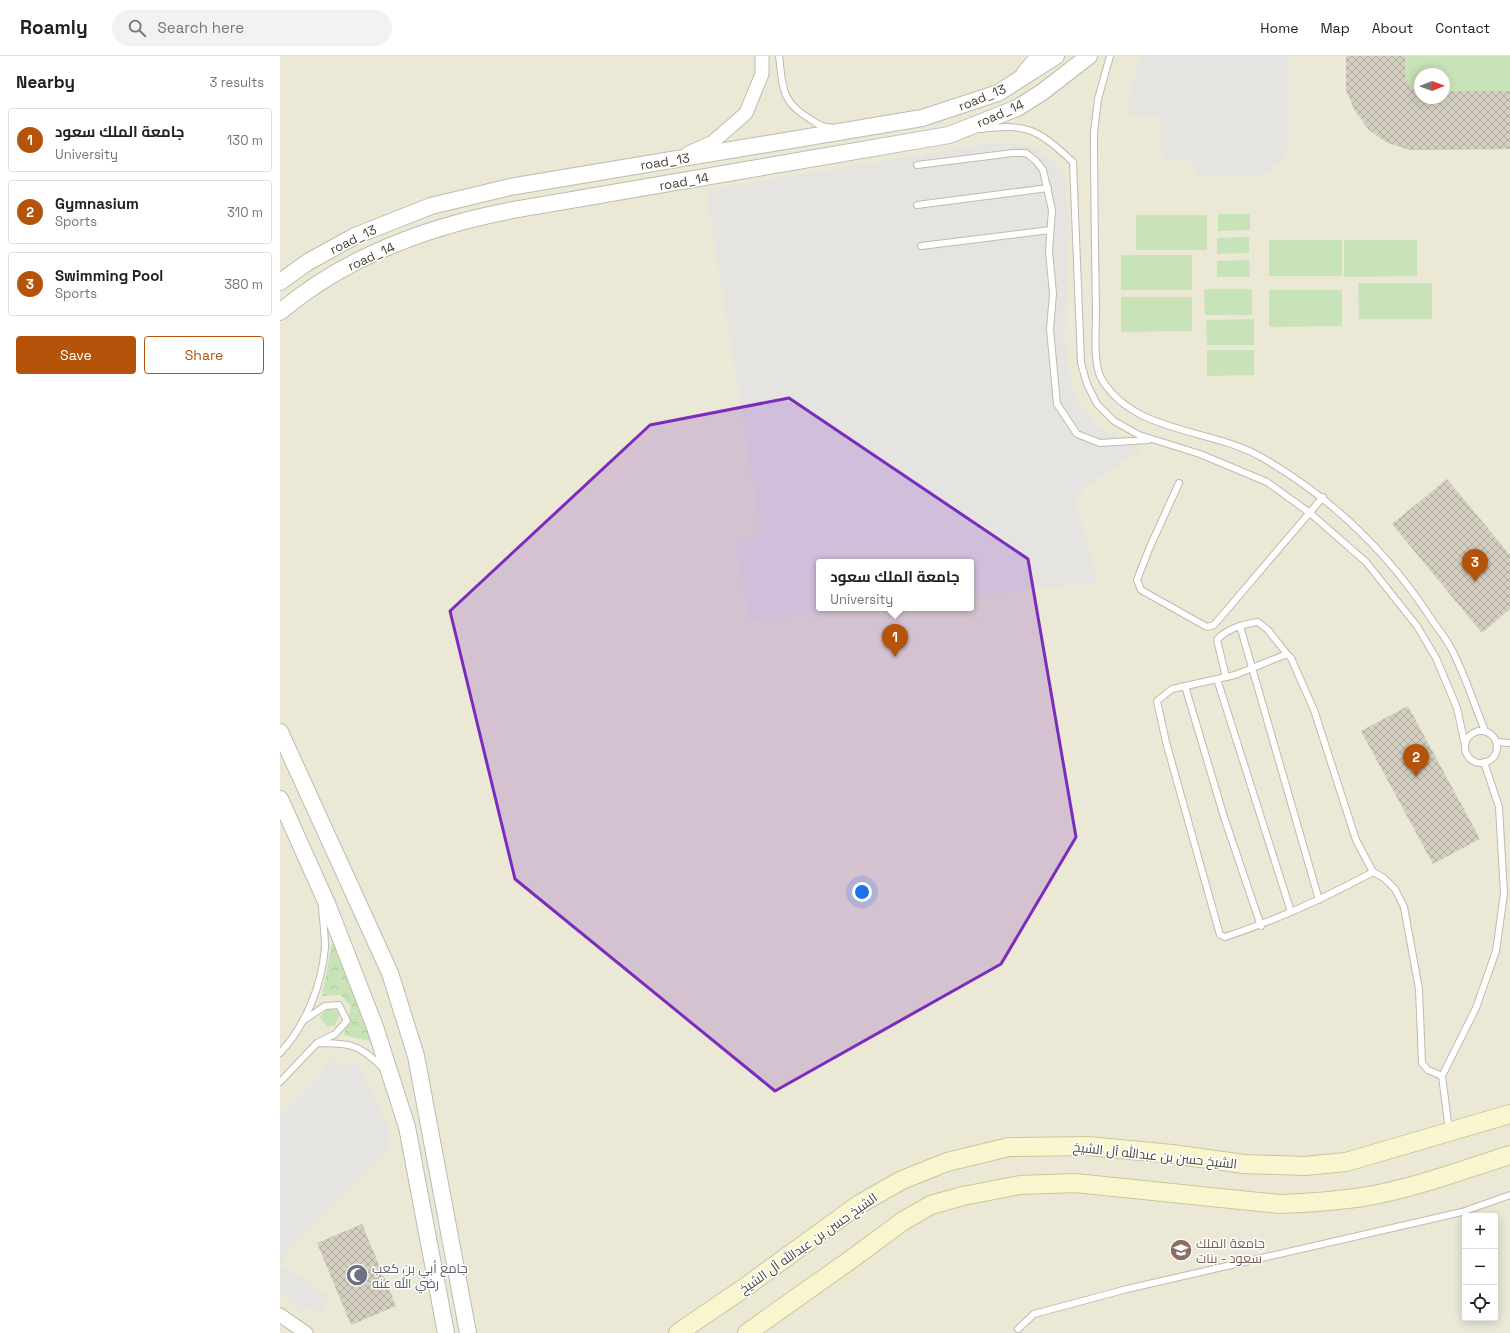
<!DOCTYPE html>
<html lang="en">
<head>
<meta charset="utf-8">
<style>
  body { margin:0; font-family:"Space Grotesk",Cairo,sans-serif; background:#f2f2f2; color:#202124 }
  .controls { position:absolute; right:12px; bottom:12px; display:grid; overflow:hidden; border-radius:4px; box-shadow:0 2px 10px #0003 }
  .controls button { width:36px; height:36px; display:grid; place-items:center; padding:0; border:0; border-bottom:1px solid #e0e0e0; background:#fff; color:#202124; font:20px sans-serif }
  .compass { position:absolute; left:1134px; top:12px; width:36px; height:36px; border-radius:50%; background:#fff; box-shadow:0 2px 10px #0003; rotate:89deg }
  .you { position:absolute; left:582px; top:836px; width:14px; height:14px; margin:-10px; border:3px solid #fff; border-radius:50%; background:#1a73e8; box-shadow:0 0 0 6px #1a73e833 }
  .badge { display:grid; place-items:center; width:26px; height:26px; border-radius:50%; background:#b45309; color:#fff; font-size:13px; font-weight:700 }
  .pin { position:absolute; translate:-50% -33px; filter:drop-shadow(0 1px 2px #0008) }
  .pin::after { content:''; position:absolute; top:21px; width:14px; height:12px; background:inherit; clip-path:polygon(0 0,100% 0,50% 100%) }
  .popup { position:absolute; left:536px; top:503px; width:158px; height:52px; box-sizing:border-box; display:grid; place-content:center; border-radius:4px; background:#fff; filter:drop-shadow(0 1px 3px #0005); font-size:13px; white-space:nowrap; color:#757577 }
  .popup b { font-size:15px; color:#202124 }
  .popup::after { content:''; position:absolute; left:50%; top:100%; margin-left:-8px; border:8px solid transparent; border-top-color:#fff }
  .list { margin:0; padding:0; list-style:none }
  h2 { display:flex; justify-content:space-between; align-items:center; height:52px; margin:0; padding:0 16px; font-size:17px }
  h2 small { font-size:13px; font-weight:400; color:#757577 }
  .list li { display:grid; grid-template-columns:26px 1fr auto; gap:12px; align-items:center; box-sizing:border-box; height:64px; margin:0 8px 8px; padding:0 8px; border:1px solid #e0e0e0; border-radius:4px }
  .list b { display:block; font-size:15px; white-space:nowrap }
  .list p { margin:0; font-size:13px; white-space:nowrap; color:#757577 }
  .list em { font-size:13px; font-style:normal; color:#757577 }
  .actions { display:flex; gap:8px; padding:12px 16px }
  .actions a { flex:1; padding:9px 0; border:1px solid #b45309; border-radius:4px; text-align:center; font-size:14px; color:#b45309 }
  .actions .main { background:#b45309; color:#fff }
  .icon { flex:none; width:22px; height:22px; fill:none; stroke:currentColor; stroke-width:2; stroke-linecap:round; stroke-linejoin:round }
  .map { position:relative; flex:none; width:1230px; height:1277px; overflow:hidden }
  header { display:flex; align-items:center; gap:24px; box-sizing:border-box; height:56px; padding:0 20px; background:#fff; border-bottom:1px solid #e0e0e0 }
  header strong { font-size:19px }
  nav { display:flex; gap:22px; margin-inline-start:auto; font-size:14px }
  .search { width:280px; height:36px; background:#f2f2f2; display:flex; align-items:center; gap:10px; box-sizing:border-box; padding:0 14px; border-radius:22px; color:#757577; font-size:15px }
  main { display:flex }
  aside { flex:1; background:#fff }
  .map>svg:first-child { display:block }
</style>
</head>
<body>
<header>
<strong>Roamly</strong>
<div class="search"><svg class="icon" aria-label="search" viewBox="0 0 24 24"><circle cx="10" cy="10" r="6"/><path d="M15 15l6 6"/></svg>Search here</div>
<nav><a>Home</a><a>Map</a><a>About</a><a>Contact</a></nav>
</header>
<main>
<aside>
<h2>Nearby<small>3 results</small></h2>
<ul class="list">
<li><span class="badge">1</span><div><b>جامعة الملك سعود</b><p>University</p></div><em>130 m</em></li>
<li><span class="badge">2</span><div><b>Gymnasium</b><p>Sports</p></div><em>310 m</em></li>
<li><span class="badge">3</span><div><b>Swimming Pool</b><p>Sports</p></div><em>380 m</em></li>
</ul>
<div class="actions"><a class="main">Save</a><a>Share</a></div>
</aside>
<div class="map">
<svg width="1230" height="1277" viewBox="0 0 1230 1277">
  <defs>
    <pattern id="forest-crowns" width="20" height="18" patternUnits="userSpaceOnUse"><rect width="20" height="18" fill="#c8e3b8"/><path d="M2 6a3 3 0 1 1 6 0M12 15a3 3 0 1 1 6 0" fill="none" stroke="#adc49f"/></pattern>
    <pattern id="building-cross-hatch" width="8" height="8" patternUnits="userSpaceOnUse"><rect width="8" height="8" fill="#d4cfc1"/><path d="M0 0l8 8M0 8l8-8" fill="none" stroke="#aeaa9e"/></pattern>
  </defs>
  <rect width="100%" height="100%" fill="#f3f2ea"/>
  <!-- education -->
  <path fill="#ebe8d6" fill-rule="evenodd" d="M0 0H1230V1277H0ZM1140 18H1164V42H1140ZM539 506H691V552H539ZM1185 1160H1215V1262H1185Z"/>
  <!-- green -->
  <g fill="#c8e3b8" fill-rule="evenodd">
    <path d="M1066 0H1230V93L1129 94 1106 86 1089 74 1075 55 1066 34ZM1140 18H1164V42H1140Z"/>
    <polygon points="938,158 970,158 970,174 938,175"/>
    <rect x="856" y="159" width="71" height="35"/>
    <polygon points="969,181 969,197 937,198 937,182"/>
    <rect x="989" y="184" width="73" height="36"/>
    <polygon points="1064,184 1137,184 1137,220 1064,221"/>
    <rect x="841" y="199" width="71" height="35"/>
    <polygon points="969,204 970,221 937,221 937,205"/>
    <polygon points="1078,227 1152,227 1152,263 1079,263"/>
    <polygon points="924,233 972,233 972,259 925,259"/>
    <polygon points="989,234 1062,234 1062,270 989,271"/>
    <polygon points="841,241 912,241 912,275 841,276"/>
    <polygon points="974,263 974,289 927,289 926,264"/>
    <polygon points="927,294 974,294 974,319 927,320"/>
    <polygon points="45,953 57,954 60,958 55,969 48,971 40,962"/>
  </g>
  <!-- forest -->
  <polygon fill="url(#forest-crowns)" points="53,882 94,986 64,979 71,951 61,939 42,940"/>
  <!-- parking -->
  <g fill="#e5e4e1">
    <polygon points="864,0 1009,0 1009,89 1003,104 981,119 919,121 911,105 886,104 881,95 881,61 851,61 847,51 856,15"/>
    <polygon points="711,87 753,91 783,113 789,165 785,283 794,338 819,372 862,394 805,431 796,446 818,526 691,540 691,506 539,506 539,552 588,552 470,565 456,487 481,475 426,134"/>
    <polygon points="55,1003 63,1013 75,1005 110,1073 107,1098 64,1138 0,1206 0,1059"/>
    <polygon points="0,1209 51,1240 41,1259 28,1250 23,1257 0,1236"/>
  </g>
  <!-- building -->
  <g fill="url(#building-cross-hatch)">
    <polygon points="1066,0 1125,0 1125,22 1130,31 1140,36 1140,42 1164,42 1164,35 1230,35 1230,93 1129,94 1106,86 1089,74 1075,55 1066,34"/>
    <polygon points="1167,423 1230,499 1230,553 1202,577 1112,468"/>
    <polygon points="1128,650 1200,783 1153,808 1081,675"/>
    <polygon points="82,1168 116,1250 71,1269 37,1187"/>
  </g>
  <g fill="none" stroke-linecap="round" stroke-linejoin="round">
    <!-- service casing -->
    <g stroke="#bebbae" stroke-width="8">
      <g id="service">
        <path d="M499 0C503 31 500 45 530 63 536 67 541 71 549 71"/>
        <path d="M830 0 818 43 814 76C814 135 815 195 816 255 816 272 813 307 821 322 853 378 931 372 981 401 1051 441 1106 494 1150 561 1157 572 1166 582 1172 594 1185 619 1194 648 1205 675"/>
        <path d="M701 73C749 67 758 74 793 106L801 307 807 328 817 348 834 365 859 379 920 398 987 426 1030 457 1086 506 1137 570 1156 602 1177 652 1185 689"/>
        <polyline points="637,109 733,97 746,97 756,105 763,114 772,154 769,195 773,238 770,273 777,348 797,378 820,387 868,384"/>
        <polyline points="637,149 768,132"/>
        <polyline points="641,190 770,174"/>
        <polyline points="899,427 869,493 857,524 861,534 927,571 934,569 1043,441"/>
        <polyline points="960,570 1039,844"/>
        <path d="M946 621 937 584C947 572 964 568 978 566L988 574 1007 598"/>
        <polyline points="937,623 1011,856"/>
        <polyline points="905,630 944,761 981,870"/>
        <circle cx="1201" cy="691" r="16"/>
        <polyline points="1217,686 1230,687"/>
        <path d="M1093 816C1045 842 997 864 945 881L940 879 886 686 877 645 892 633 955 619 1007 598 1011 602 1034 654 1076 784 1093 816 1104 822 1115 833 1124 851 1139 933 1142 1007 1148 1014 1162 1020"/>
        <polyline points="24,964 45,950 59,949 67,965 55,978 39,986"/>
        <path d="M0 997C26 969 42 929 45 891 45 878 43 864 42 852"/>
        <path d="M0 1026 37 987C70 987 79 988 103 1012"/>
        <polyline points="1169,1074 1162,1020 1196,952 1216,895 1224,838 1219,751 1204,706"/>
        <polyline points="738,1273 754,1258 847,1233 1182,1156 1230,1139"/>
      </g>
    </g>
    <!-- minor casing -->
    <g stroke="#bebbae" stroke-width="15">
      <g id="minor">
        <polyline points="743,17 757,0"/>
        <polyline points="408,97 433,86 466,57 482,18 482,0"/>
        <polyline points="0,1259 26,1277"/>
      </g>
    </g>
    <!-- tertiary casing -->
    <g stroke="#bebbae" stroke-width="18">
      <g id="tertiary">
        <polyline points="0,226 28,206 75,180 151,150 230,131 642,62 718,37 776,0"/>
        <path d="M0 256C66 200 149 170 233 154L669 79 737 52 761 37 809 0"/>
        <polyline points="0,676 110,917 136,1000 188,1277"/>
        <polyline points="0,743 48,850 95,971 127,1071 166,1277"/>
      </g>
    </g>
    <!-- secondary casing -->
    <g stroke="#cbc69d" stroke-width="20">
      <g id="secondary">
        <polyline points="398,1277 464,1232 578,1149 622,1124 667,1106 729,1091 808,1090 892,1098 964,1108 1025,1110 1066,1106 1230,1058"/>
        <path d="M467 1277 573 1202 623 1165 651 1149 683 1140 740 1129 795 1127 1000 1148C1028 1147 1055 1145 1083 1141 1132 1133 1182 1114 1230 1099"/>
      </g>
    </g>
    <!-- service -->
    <use href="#service" stroke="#fff" stroke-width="6"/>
    <!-- minor -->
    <use href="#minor" stroke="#fff" stroke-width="13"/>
    <!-- tertiary -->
    <use href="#tertiary" stroke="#fff" stroke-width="16"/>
    <!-- secondary -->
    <use href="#secondary" stroke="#f9f6cf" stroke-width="18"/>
  </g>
  <!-- marked area -->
  <path fill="#7b2cbf" fill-opacity="0.2" stroke="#7b2cbf" stroke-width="3" stroke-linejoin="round" d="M509 342 748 503 796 781 721 908 495 1035 235 823 170 555 370 369Z"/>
  <!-- icons -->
  <defs>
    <g id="university-disc" transform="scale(1.15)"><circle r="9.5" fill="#8d6e63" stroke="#fff"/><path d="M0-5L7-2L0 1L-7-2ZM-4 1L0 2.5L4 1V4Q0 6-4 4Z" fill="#fff"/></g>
    <g id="mosque-disc" transform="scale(1.15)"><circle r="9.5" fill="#6b7280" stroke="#fff"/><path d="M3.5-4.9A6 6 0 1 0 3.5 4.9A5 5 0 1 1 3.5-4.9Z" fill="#fff"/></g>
  </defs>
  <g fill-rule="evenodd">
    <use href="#university-disc" x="901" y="1194"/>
    <use href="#mosque-disc" x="77" y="1219"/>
  </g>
  <g text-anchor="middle" stroke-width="3" stroke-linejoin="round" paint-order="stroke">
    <!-- street labels -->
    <g font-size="13" fill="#464339" stroke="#fff">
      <text transform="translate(702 41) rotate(-22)" y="5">road_13</text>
      <text transform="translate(720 57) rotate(-24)" y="5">road_14</text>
      <text transform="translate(385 105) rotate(-9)" y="5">road_13</text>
      <text transform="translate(404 125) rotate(-10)" y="5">road_14</text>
      <text transform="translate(73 183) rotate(-26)" y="5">road_13</text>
      <text transform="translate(91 200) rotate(-25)" y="5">road_14</text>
      <text transform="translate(875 1099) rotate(6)" y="5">الشيخ حسن بن عبدالله آل الشيخ</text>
      <text transform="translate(528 1187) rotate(-35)" y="5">الشيخ حسن بن عبدالله آل الشيخ</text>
    </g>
    <!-- education labels -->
    <g font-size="13" fill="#785e54" stroke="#fff" text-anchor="start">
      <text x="916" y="1192">جامعة الملك<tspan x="916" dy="15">سعود - بنات</tspan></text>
    </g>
    <!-- worship labels -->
    <g font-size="13" fill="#5b616d" stroke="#fff" text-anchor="start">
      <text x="92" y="1217">جامع أبي بن كعب<tspan x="92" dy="15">رضي الله عنه</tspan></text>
    </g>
  </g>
</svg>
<div class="controls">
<button>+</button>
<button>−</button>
<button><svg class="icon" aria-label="locate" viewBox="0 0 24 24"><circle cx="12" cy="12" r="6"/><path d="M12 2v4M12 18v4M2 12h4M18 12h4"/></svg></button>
</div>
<svg class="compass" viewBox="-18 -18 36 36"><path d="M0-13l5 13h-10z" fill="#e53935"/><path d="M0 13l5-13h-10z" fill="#757577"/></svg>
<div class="you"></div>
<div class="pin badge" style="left:615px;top:601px">1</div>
<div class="popup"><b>جامعة الملك سعود</b>University</div>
<div class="pin badge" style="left:1136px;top:721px">2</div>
<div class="pin badge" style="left:1195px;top:526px">3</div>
</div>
</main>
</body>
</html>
